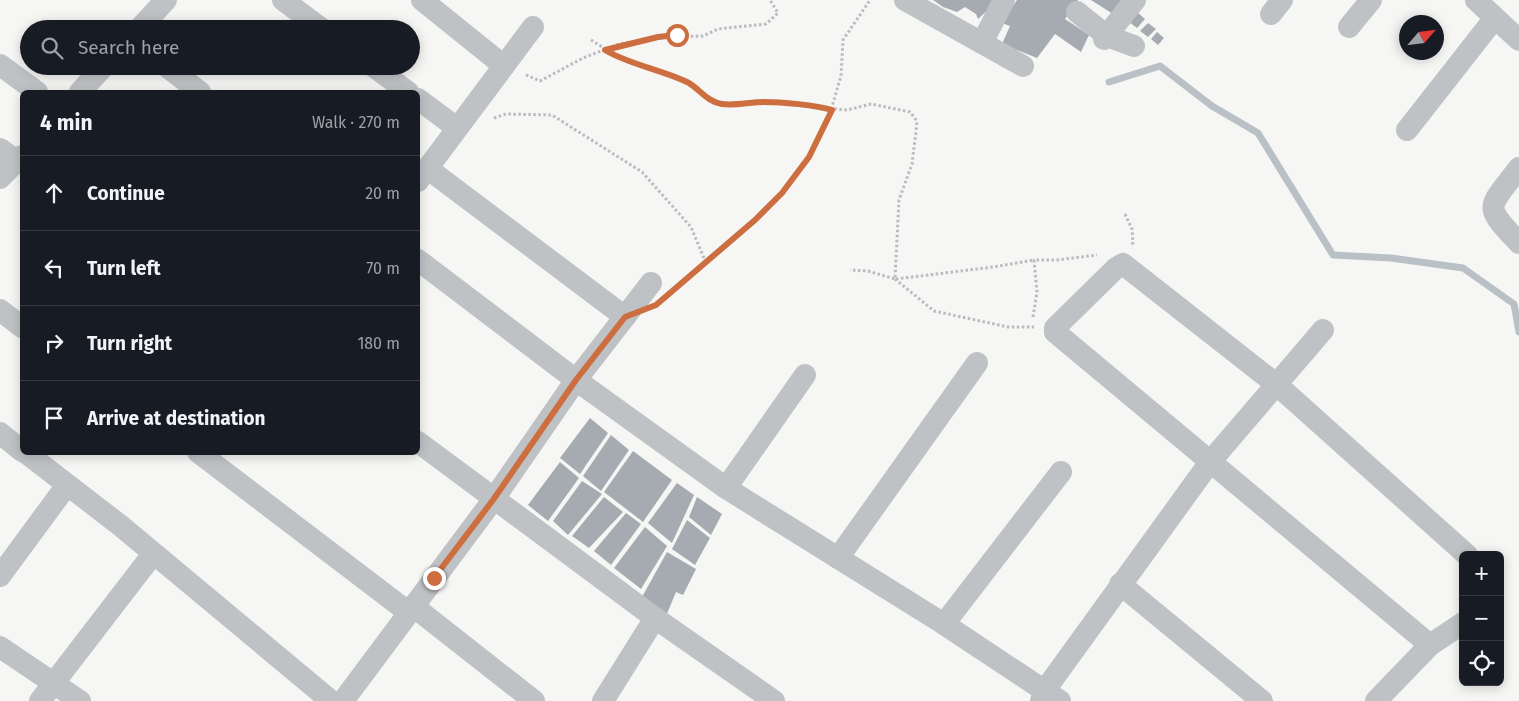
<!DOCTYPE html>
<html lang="en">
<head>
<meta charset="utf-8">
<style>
  body { margin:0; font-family:"Fira Sans",sans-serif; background:#20242c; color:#f1f3f6 }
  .controls { position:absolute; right:15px; bottom:15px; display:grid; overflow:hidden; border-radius:8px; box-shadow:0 2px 12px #0003 }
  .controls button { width:45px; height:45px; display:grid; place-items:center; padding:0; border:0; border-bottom:1px solid #363941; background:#171b24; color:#f1f3f6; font:25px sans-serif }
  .compass { position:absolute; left:1399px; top:15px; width:45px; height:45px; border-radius:50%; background:#171b24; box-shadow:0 2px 12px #0003; rotate:62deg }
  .stop { position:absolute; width:15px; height:15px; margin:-11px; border:4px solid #cc6e3f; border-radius:50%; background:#fff }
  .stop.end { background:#cc6e3f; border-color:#fff; box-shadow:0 1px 5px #0008 }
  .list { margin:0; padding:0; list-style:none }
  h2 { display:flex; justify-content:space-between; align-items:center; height:65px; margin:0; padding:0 20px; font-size:21px }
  h2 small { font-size:16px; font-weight:400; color:#9ea1a6 }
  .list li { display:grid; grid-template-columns:32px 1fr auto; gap:15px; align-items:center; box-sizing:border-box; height:75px; padding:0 20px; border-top:1px solid #363941 }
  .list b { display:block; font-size:19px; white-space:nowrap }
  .list em { font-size:16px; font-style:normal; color:#9ea1a6 }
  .icon { flex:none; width:28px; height:28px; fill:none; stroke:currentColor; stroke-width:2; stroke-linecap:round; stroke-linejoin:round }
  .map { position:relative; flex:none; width:1519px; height:701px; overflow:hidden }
  .search { position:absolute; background:#171b24; box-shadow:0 2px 12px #0003; left:20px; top:20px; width:400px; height:55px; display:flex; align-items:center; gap:12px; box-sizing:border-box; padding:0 18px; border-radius:28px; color:#9ea1a6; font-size:19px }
  .panel { position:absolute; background:#171b24; box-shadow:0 2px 12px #0003; left:20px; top:90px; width:400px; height:365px; border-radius:8px }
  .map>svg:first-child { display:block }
</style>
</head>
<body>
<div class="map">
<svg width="1519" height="701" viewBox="0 0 1519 701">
  <rect width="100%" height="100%" fill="#f6f7f4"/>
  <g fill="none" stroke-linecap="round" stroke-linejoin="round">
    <!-- stream -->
    <polyline stroke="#b9c0c6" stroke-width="7" points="1109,82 1160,66 1212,106 1258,133 1333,255 1391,258 1463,268 1514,304 1519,332"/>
  </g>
  <!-- building -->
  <g fill="#a5abb1">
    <polygon points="933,0 993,0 990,8 978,19 976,14 965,7 957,12 943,7"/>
    <polygon points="1017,0 1078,0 1065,19 1089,35 1081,52 1055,34 1037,58 1002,44 1010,26 1002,23"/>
    <polygon points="1091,0 1125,0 1113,14"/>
    <polygon points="1137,12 1145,19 1137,28 1129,22"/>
    <polygon points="1148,23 1156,29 1148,37 1140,31"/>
    <polygon points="1157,32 1164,38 1158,45 1151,39"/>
    <polygon points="590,418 608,433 580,474 560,458"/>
    <polygon points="611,435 629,450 601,491 583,476"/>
    <polygon points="633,451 672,480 643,522 604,492"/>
    <polygon points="560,462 579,478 548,521 528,505"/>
    <polygon points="582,481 602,494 568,535 553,521"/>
    <polygon points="677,483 694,495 672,543 648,523"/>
    <polygon points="604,497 623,512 589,548 572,536"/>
    <polygon points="697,497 722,514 711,535 689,517"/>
    <polygon points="626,513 641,524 611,565 594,551"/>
    <polygon points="687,520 710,538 695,565 672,549"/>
    <polygon points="645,527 667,546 641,589 614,568"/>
    <polygon points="667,552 696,569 683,595 676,592 666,616 642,597"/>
  </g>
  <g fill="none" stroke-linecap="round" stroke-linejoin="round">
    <!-- path -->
    <g stroke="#b9bbbe" stroke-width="3" stroke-dasharray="2.5 2.5" stroke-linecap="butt">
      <polyline points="591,40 618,57 689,83 705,97 721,104 764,102 847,110 871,104 910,112 917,121 916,131 912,164 899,200 895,279 868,271 850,270"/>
      <polyline points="526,75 540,81 583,58 619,44 658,37 703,36 718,29 766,24 778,13 770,0"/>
      <polyline points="494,118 506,114 552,115 642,172 691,227 706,263"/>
      <polyline points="1125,214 1132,229 1133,243 1131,244"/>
      <polyline points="895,279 934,311 1008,327 1034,327"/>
      <polyline points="896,279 993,267 1034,260"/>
      <polyline points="672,291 755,220 782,193 809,157 831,110 841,76 843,40 870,0"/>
      <polyline points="1033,317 1037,292 1034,260 1057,260 1097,255"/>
    </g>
    <!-- minor -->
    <g stroke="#bfc2c5" stroke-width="22">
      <polyline points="283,0 322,29"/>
      <polyline points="422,0 504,66"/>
      <polyline points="905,0 1023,66"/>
      <polyline points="1476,0 1519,40"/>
      <polyline points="1077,12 1107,36 1134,46"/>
      <polyline points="1271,14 1282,0"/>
      <polyline points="1349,27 1371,0"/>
      <polyline points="139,29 166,0"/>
      <polyline points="1104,39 1135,0"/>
      <polyline points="982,43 1004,0"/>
      <polyline points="0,65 37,92"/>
      <polyline points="166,66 200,92"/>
      <polyline points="373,66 408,92"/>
      <polyline points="80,92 104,66"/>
      <polyline points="418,99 457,128"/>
      <polyline points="1407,130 1494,19"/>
      <polyline points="0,149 18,162"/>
      <polyline points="427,168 625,317"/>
      <path d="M1519 168C1488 209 1482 204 1519 243"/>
      <polyline points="0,178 22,156"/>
      <polyline points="418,181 533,27"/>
      <polyline points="418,260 576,380 726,488 944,624 1060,701"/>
      <polyline points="0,310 22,327"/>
      <polyline points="0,433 22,451"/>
      <polyline points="418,442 655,618 774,701"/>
      <polyline points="25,452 121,526 331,701"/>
      <polyline points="198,452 408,612"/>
      <polyline points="726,488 805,375"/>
      <polyline points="838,558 977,363"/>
      <polyline points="0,576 67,485"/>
      <polyline points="1120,584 1262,701"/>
      <polyline points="413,606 534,701"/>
      <polyline points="944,624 1061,472"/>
      <polyline points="1430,645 1055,332 1055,328 1116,268 1123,264 1276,384 1467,555"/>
      <polyline points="0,647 80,701"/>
      <polyline points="40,701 153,554"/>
      <polyline points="343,701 493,500 576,380 651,283"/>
      <polyline points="603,701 655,618"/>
      <polyline points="1041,701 1045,690 1210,462 1323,330"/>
      <polyline points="1376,701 1430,645 1463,623"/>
    </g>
  </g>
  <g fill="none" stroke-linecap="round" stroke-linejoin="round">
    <!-- route -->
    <path stroke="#cc6e3f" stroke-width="6" d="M434 578 493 500 576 380 625 317 656 305 755 220 782 193 809 157 832 110C816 105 781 102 764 102 750 102 735 106 722 104 707 102 699 88 687 82 660 69 630 65 605 50L658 37 677 35"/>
  </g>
</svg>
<div class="controls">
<button>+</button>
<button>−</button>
<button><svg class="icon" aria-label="locate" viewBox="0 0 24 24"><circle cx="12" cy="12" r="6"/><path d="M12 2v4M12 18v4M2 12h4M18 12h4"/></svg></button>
</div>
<svg class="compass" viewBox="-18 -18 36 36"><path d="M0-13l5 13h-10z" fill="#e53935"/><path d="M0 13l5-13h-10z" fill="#9ea1a6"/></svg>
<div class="stop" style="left:677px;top:35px"></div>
<div class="stop end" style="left:434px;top:578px"></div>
<div class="search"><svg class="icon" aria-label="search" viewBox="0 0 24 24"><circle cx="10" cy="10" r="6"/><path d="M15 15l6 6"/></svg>Search here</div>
<section class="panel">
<h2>4 min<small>Walk · 270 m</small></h2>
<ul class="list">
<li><svg class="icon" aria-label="ahead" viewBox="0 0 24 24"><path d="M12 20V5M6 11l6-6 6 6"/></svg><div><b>Continue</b></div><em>20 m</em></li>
<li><svg class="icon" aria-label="left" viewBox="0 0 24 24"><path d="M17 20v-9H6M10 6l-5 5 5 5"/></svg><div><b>Turn left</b></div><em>70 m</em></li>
<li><svg class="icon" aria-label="right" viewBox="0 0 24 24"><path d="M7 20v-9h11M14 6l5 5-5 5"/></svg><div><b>Turn right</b></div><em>180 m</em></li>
<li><svg class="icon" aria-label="arrive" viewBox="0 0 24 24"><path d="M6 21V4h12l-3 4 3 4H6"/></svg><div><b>Arrive at destination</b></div></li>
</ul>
</section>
</div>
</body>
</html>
